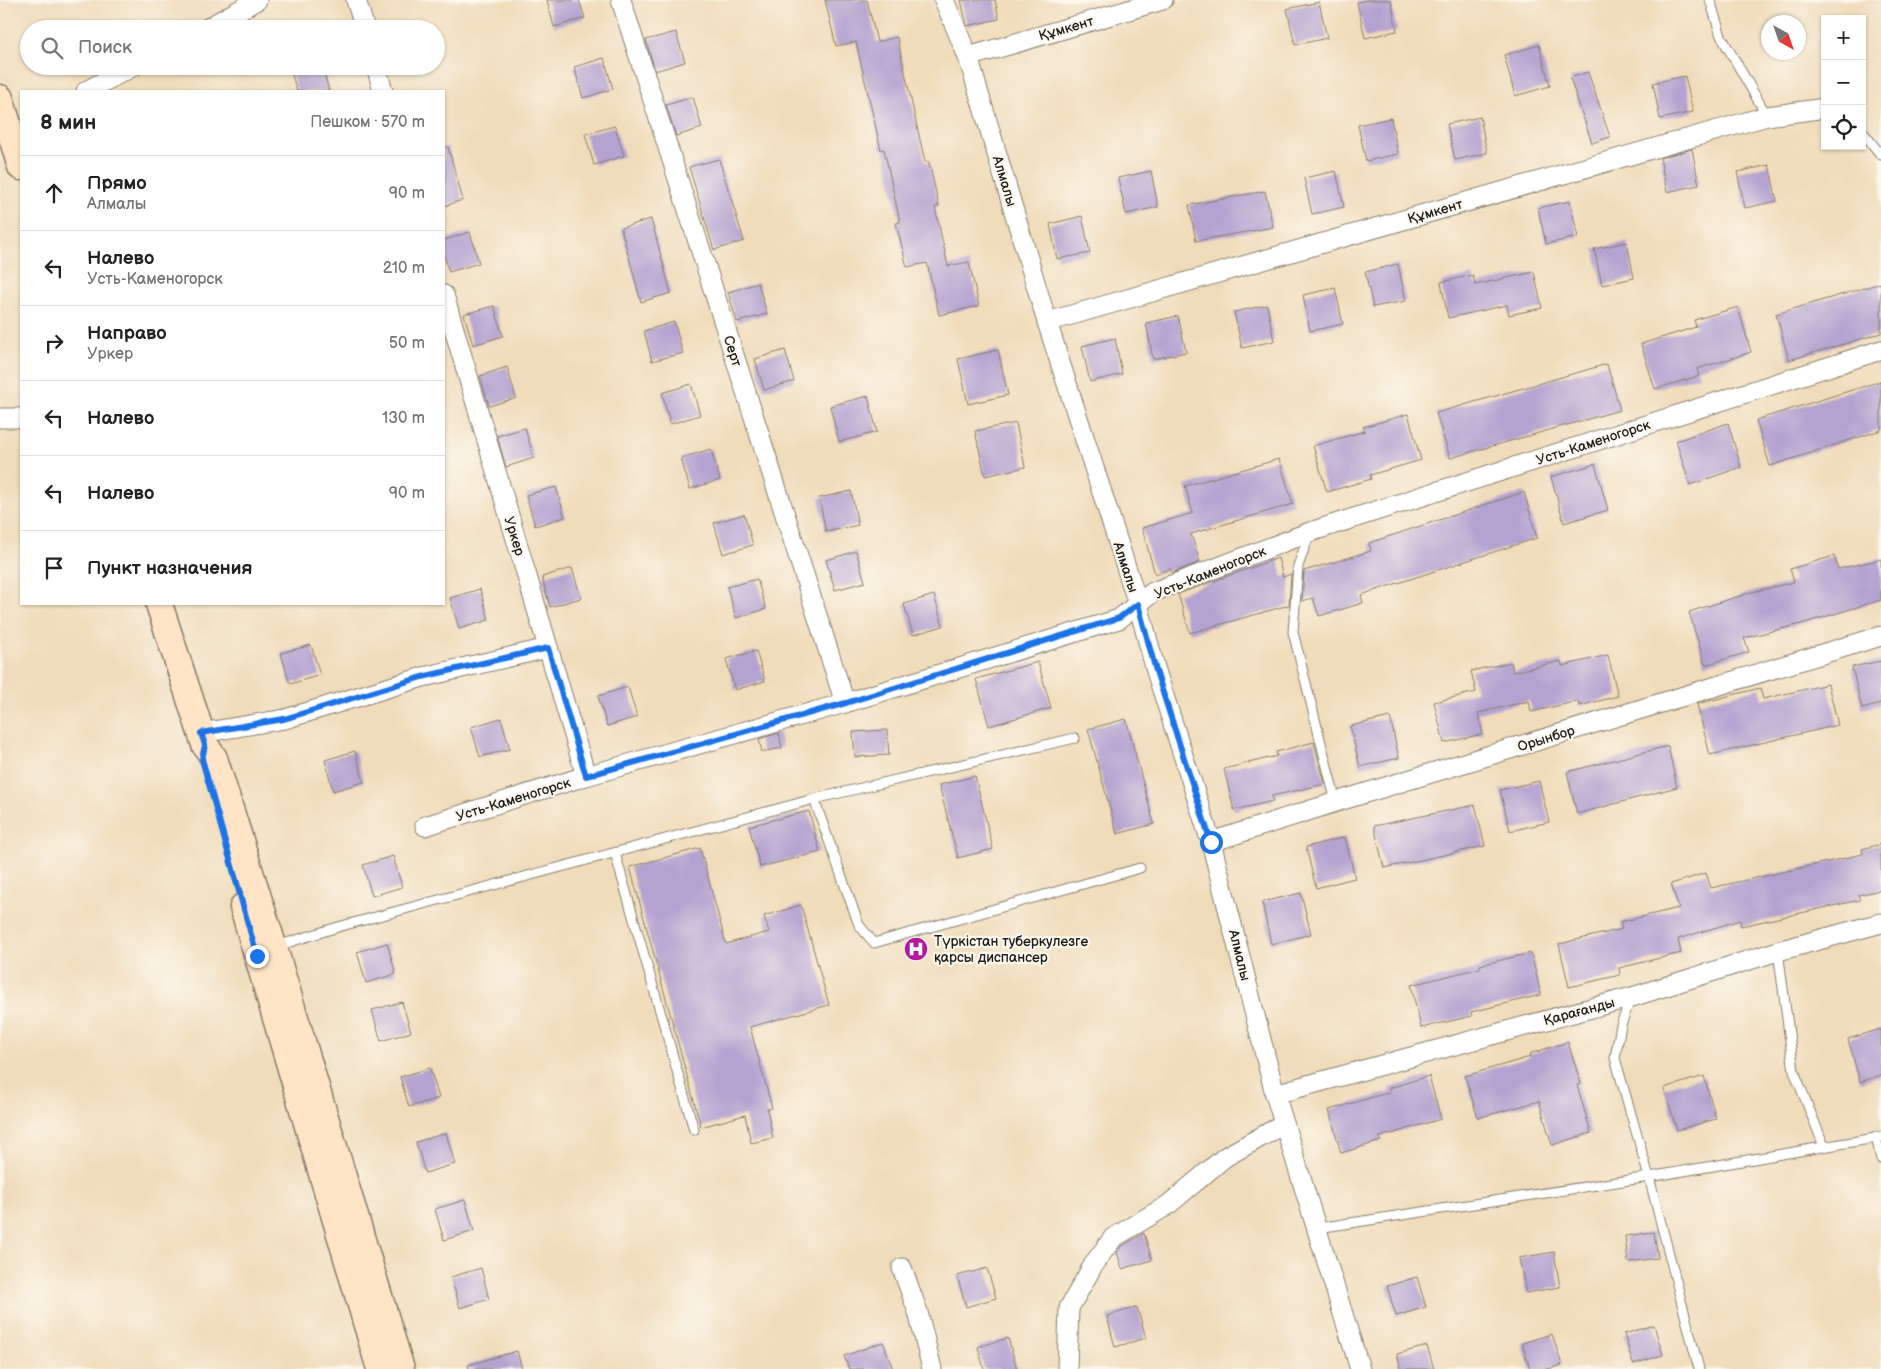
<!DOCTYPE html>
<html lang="ru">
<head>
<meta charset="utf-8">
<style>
  body { margin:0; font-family:"Balsamiq Sans",sans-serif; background:#f6f6f6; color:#222 }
  .controls { position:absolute; right:15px; top:15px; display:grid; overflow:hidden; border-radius:0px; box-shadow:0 1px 4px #0004 }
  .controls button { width:45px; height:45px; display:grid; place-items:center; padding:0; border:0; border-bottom:1px solid #e0e0e0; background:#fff; color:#222; font:25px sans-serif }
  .compass { position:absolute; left:1761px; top:15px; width:45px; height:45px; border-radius:50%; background:#fff; box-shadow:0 1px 4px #0004; rotate:140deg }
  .stop { position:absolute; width:15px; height:15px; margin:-11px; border:4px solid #1a73e8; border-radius:50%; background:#fff }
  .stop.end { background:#1a73e8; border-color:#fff; box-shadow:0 1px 5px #0008 }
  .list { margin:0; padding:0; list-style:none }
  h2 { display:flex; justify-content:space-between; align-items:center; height:65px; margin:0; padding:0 20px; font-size:21px }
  h2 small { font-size:16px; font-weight:400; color:#767676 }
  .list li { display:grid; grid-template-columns:32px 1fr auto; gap:15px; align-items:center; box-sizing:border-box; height:75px; padding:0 20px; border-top:1px solid #e0e0e0 }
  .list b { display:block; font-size:19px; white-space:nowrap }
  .list p { margin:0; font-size:16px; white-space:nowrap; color:#767676 }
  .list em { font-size:16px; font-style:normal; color:#767676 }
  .icon { flex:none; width:28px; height:28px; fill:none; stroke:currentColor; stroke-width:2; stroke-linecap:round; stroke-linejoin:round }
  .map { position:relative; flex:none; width:1881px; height:1369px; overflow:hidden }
  .search { position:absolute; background:#fff; box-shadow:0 1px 4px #0004; left:20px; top:20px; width:425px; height:55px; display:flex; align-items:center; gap:12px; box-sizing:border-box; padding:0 18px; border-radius:28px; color:#767676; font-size:19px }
  .panel { position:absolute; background:#fff; box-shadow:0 1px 4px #0004; left:20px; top:90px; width:425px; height:515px; border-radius:0px }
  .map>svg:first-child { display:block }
</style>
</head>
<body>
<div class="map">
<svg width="1881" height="1369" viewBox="0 0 1881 1369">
  <rect width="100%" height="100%" fill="#fbf7ec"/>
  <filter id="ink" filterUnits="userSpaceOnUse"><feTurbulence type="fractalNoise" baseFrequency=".02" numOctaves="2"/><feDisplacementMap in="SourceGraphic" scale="10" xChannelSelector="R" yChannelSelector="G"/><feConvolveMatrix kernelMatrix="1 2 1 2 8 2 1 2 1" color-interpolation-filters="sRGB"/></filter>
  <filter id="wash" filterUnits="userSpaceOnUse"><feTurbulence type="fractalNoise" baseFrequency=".0096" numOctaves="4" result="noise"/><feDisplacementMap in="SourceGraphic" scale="20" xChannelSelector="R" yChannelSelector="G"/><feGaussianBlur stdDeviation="1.12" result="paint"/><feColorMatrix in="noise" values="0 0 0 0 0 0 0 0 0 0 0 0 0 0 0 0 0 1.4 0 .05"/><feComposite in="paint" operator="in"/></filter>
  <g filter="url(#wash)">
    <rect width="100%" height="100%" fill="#f0dcba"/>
    <g id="blocks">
      <!-- building -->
      <g fill="#b4a3d0">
        <polygon points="547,0 579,0 585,18 554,27"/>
        <polygon points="825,0 867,0 877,42 897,37 925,162 929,162 939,206 935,207 948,266 969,262 979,306 939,315 927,263 907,267 896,223 900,222 884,149 881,150 856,42 836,46"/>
        <polygon points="961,0 995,0 999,19 967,26"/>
        <polygon points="1368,0 1391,0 1397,31 1365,38 1357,2"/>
        <polygon points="1319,2 1327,38 1295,45 1287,9"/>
        <polygon points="676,32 685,62 655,71 646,40"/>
        <polygon points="1539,45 1550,86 1515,96 1504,55"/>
        <polygon points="604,58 613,89 583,98 574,67"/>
        <polygon points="289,66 322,66 329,91 297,91"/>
        <polygon points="1588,72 1610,137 1592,143 1570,78"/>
        <polygon points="1685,76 1693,112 1660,119 1653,83"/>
        <polygon points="693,97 702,128 676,136 666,105"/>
        <polygon points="1480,117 1487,153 1455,160 1447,124"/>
        <polygon points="1391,118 1398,154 1366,161 1358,125"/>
        <polygon points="615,126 624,156 594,165 585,134"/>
        <polygon points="444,147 448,147 463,200 444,206"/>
        <polygon points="1692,149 1699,185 1667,192 1660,158"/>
        <polygon points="719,159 744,241 714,250 689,167"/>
        <polygon points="1769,165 1777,201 1745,208 1737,172"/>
        <polygon points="1151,171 1158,207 1126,214 1118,178"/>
        <polygon points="1336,171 1344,207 1312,214 1304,178"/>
        <polygon points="1265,191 1273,227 1196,241 1189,205"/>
        <polygon points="1570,201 1578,237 1546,244 1538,208"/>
        <polygon points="1082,216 1090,253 1057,259 1050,224"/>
        <polygon points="651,219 671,293 641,302 621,228"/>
        <polygon points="470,232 479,263 449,272 444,255 444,240"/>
        <polygon points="1627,242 1634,278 1602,285 1594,249"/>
        <polygon points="1398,264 1406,301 1373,307 1365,272"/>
        <polygon points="1534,272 1542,308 1509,315 1507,305 1448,318 1441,282 1473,275 1475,285"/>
        <polygon points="758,283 767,314 737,322 728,292"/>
        <polygon points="1881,283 1881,333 1789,360 1776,314"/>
        <polygon points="1335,288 1343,324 1310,331 1303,295"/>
        <polygon points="1267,305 1274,341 1242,348 1234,312"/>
        <polygon points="494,306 503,336 473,345 464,314"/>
        <polygon points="1738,307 1751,352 1697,369 1699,376 1655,389 1641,344 1696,327 1694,320"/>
        <polygon points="1178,316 1186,352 1153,359 1146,323"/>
        <polygon points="674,322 683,353 652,361 644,331"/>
        <polygon points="1115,338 1122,374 1090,382 1082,346"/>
        <polygon points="785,350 794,381 764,390 755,359"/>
        <polygon points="998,350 1008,395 968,404 958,359"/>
        <polygon points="1607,364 1620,410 1450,458 1436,413"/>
        <polygon points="507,367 516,398 489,406 480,376"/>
        <polygon points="1881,381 1881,430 1770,466 1756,420"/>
        <polygon points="691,384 700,415 670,424 662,393"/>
        <polygon points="868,396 877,432 839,442 830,406"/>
        <polygon points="1408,414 1421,460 1370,475 1371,479 1327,492 1313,446 1365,431 1363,427"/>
        <polygon points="1016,423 1025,467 985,476 975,431"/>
        <polygon points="1728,423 1741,467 1690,485 1676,441"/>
        <polygon points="525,428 534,458 506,467 497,436"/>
        <polygon points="711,449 720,480 690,489 681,458"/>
        <polygon points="1279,459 1293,504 1191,534 1200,562 1172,573 1171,569 1155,574 1142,528 1193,513 1185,486"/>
        <polygon points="1595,464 1608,510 1564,523 1551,477"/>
        <polygon points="556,487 565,517 535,526 526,495"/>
        <polygon points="851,491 858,525 826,532 819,498"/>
        <polygon points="1524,492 1537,538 1361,595 1363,603 1319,616 1313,598 1302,601 1304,571 1371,551 1369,543"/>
        <polygon points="744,514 753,545 723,554 714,523"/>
        <polygon points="856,551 865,582 835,590 826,560"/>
        <polygon points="1834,556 1838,569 1881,559 1881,600 1801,624 1744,638 1749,652 1705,665 1689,612 1752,592 1794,582 1790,569"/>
        <polygon points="1278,558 1283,577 1291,574 1289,605 1190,633 1178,594"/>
        <polygon points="572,568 581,598 550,607 542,577"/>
        <polygon points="757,579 766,609 736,618 727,587"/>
        <polygon points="480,589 489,620 459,629 450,598"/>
        <polygon points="934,595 943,626 913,635 904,604"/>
        <polygon points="311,645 320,675 290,684 281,653"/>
        <polygon points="756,651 765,681 735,690 726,659"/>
        <polygon points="1608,655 1618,696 1579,706 1578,701 1531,712 1529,701 1478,713 1483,734 1444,743 1434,702 1476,692 1471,671 1511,662 1513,672 1561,661 1562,666"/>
        <polygon points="1881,661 1881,704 1862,709 1852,667"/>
        <polygon points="1038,662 1051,708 989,726 976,679"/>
        <polygon points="1828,684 1838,725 1710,755 1697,704 1760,688 1763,699"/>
        <polygon points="628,687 637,717 607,726 598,696"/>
        <polygon points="1390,717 1399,758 1360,767 1350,726"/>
        <polygon points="501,718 510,749 480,757 471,727"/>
        <polygon points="1126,719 1154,824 1117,834 1088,729"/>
        <polygon points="887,730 889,755 855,757 853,732"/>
        <polygon points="779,733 782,748 762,752 759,739"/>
        <polygon points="1314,742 1325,784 1272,796 1273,801 1234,810 1224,769 1277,756 1276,752"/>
        <polygon points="1668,746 1677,787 1577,814 1567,772"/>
        <polygon points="355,751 364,782 333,791 325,760"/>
        <polygon points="975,776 993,849 958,858 939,785"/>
        <polygon points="1539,781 1549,822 1510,831 1500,790"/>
        <polygon points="1475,805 1485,846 1384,868 1374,826"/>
        <polygon points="809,811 820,852 760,867 749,826"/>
        <polygon points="1345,837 1355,878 1316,888 1306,847"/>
        <polygon points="1881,844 1881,890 1858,895 1860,900 1741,926 1740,920 1678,939 1681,953 1619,968 1620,975 1569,987 1559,944 1622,929 1620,922 1679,908 1671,884 1706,873 1711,888 1863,854 1862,849"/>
        <polygon points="700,848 726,944 769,932 764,916 801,905 829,1005 750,1027 772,1108 767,1109 773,1138 751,1143 745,1115 701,1127 630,867"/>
        <polygon points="393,856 402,887 372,896 363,865"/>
        <polygon points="1301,893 1311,934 1271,944 1262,902"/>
        <polygon points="387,943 396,974 366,983 357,952"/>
        <polygon points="1531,953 1541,995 1471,1012 1472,1016 1421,1028 1411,985 1480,968 1480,965"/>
        <polygon points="402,1002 411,1032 381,1041 372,1010"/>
        <polygon points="1881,1029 1881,1075 1860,1082 1848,1039"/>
        <polygon points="1568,1042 1581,1084 1577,1085 1591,1133 1552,1145 1539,1101 1478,1118 1465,1076 1530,1057 1529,1054"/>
        <polygon points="430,1068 439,1098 409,1107 400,1077"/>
        <polygon points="1429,1076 1441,1119 1380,1137 1381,1141 1341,1153 1329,1110 1390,1092 1389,1088"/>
        <polygon points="1704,1076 1716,1119 1677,1130 1664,1088"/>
        <polygon points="446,1133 455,1164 425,1173 416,1142"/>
        <polygon points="465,1200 474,1231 444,1240 435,1209"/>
        <polygon points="1654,1232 1658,1258 1628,1262 1625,1236"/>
        <polygon points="1144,1233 1152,1260 1122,1269 1117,1252 1121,1247"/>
        <polygon points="1554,1252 1560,1287 1526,1293 1519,1258"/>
        <polygon points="481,1268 489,1299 460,1308 451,1277"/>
        <polygon points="987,1268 996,1298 966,1307 957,1276"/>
        <polygon points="1417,1277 1426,1307 1396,1316 1387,1286"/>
        <polygon points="1137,1307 1146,1338 1115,1347 1107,1316"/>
        <polygon points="1654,1325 1663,1355 1633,1364 1624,1334"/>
        <polygon points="1552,1334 1562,1365 1548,1369 1530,1369 1522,1343"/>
        <polygon points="1008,1338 1017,1369 984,1369 978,1347"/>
        <polygon points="883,1342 893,1369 849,1369 844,1356"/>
        <polygon points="1427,1346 1434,1369 1401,1369 1397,1354"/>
        <polygon points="517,1351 522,1369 469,1369 468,1365"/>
      </g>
    </g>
  </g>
  <g filter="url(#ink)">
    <use href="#blocks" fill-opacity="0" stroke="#867c6b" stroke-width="1"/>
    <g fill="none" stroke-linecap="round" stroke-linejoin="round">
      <!-- service casing -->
      <g stroke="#867c6b" stroke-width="11">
        <g id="service">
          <polyline points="1710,0 1721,36 1767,116"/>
          <polyline points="1862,131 1881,155"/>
          <polyline points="1310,532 1298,566 1293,632 1336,802"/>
          <polyline points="814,799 859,925 874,943 1140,868"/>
          <polyline points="615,853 694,1130"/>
          <polyline points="277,946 338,927 814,799 1075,738"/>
          <polyline points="1778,951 1794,1071 1824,1146"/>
          <polyline points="1631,997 1621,1025 1615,1058 1649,1177 1699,1369"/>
          <polyline points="1876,1137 1881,1159"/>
          <polyline points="1318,1228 1649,1177 1881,1137"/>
        </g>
      </g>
      <!-- minor casing -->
      <g stroke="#867c6b" stroke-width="21">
        <g id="minor">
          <polyline points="356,0 365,29"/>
          <polyline points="621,0 845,703"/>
          <polyline points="944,0 968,57 1047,322 1138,604 1156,671 1211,842 1275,1094 1360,1369"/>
          <polyline points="206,29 257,0"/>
          <polyline points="968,57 1163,0"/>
          <polyline points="376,66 383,91"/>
          <polyline points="86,91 134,66"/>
          <polyline points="444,295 586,776"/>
          <polyline points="1047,322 1767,116 1825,108"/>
          <polyline points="0,418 21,418"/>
          <polyline points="201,733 285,719 423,677 548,648"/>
          <polyline points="425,826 586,776 845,703 1119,619 1153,592 1310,532 1881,350"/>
          <polyline points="1211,842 1336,802 1881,636"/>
          <polyline points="1275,1094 1632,997 1778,951 1881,923"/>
          <polyline points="902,1268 918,1312 932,1369"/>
          <polyline points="1067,1369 1069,1308 1095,1262 1113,1238 1168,1205 1225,1157 1284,1124"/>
        </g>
      </g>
      <!-- secondary casing -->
      <g stroke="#867c6b" stroke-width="29">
        <g id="secondary">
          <polyline points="0,98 21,167"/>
          <polyline points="159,604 205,745 214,758 274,948 401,1369"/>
          <polyline points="243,907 380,1369"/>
        </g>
      </g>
      <!-- service -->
      <use href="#service" stroke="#fff" stroke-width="9"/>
      <!-- minor -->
      <use href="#minor" stroke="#fff" stroke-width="19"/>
      <!-- secondary -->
      <use href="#secondary" stroke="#ffe4c6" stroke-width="26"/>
    </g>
  </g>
  <g fill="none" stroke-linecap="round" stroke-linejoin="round" filter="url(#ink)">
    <!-- route -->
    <polyline stroke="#1a73e8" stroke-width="6" points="257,956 202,759 205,745 201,733 284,719 422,677 548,648 586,776 846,703 1119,618 1138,604 1156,671 1211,842"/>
  </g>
  <!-- icons -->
  <defs>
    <g id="hospital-disc" transform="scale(1.25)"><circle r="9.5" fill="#b5179e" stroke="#fbf7ec"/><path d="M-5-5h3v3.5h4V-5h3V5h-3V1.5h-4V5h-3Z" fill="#fff"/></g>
  </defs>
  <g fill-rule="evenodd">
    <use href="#hospital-disc" x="916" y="949"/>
  </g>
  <g text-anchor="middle" stroke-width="4.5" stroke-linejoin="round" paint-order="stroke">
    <!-- street labels -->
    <g font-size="14" fill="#1c1c1c" stroke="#fbf7ec">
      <text transform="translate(1066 28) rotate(-16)" y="5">Құмкент</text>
      <text transform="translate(1005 181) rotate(73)" y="5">Алмалы</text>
      <text transform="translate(1435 211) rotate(-16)" y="5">Құмкент</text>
      <text transform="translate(733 351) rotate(72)" y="5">Серт</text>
      <text transform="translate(1593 442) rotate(-18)" y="5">Усть-Каменогорск</text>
      <text transform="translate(515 536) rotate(73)" y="5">Уркер</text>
      <text transform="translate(1126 567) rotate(72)" y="5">Алмалы</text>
      <text transform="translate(1210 572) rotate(-22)" y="5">Усть-Каменогорск</text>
      <text transform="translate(1546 738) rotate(-17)" y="5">Орынбор</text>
      <text transform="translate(513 799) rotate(-17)" y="5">Усть-Каменогорск</text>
      <text transform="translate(1240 955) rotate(76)" y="5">Алмалы</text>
      <text transform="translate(1579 1011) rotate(-15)" y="5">Қарағанды</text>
    </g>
    <!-- poi labels -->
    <g font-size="14" fill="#1c1c1c" stroke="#fbf7ec" text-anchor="start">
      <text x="934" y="946">Түркістан туберкулезге<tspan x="934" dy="16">қарсы диспансер</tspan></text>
    </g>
  </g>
</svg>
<div class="controls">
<button>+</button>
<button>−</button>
<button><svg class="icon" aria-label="locate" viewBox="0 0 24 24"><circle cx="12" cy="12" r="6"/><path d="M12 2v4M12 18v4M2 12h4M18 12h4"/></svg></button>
</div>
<svg class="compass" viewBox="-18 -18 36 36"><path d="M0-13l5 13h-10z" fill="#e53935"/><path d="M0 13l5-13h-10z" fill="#767676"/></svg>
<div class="stop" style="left:1211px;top:842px"></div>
<div class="stop end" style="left:257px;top:956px"></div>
<div class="search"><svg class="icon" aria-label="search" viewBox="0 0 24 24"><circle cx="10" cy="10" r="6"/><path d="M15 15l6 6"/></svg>Поиск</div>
<section class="panel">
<h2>8 мин<small>Пешком · 570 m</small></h2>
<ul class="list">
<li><svg class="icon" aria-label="ahead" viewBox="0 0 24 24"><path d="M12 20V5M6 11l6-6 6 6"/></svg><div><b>Прямо</b><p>Алмалы</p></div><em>90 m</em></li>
<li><svg class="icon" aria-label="left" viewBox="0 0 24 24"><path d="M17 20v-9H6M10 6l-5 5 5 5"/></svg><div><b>Налево</b><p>Усть-Каменогорск</p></div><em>210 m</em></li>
<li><svg class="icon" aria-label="right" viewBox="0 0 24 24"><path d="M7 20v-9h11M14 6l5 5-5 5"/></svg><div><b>Направо</b><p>Уркер</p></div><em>50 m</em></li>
<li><svg class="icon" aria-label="left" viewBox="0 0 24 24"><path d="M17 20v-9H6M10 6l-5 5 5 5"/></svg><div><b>Налево</b></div><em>130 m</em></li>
<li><svg class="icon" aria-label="left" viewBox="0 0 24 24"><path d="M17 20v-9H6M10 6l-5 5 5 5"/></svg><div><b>Налево</b></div><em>90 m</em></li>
<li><svg class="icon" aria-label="arrive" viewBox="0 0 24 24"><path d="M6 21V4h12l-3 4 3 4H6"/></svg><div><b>Пункт назначения</b></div></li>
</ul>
</section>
</div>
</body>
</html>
